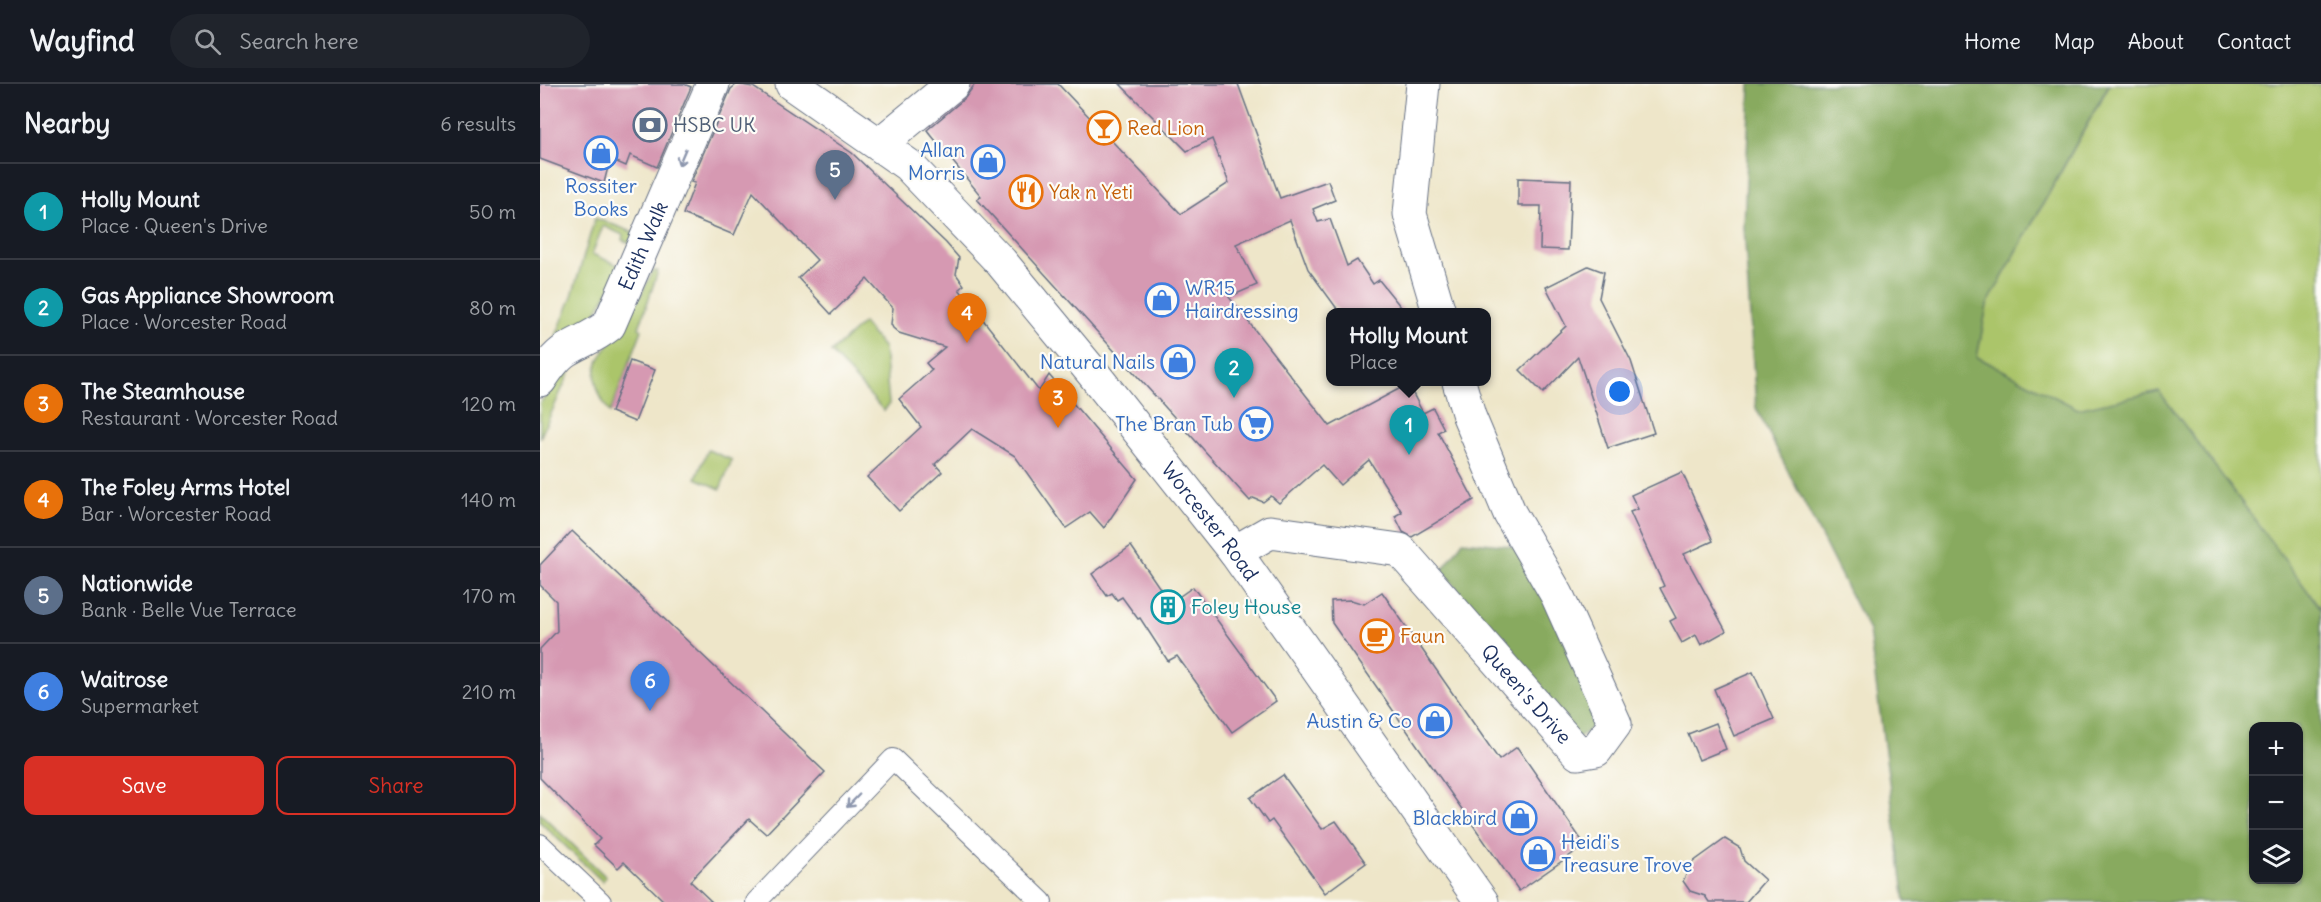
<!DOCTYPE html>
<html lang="en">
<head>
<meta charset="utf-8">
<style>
  body { margin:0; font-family:Delius,sans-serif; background:#20242c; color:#f1f3f6 }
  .controls { position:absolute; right:18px; bottom:18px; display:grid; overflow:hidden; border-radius:12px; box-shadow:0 2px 4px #0004 }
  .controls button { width:54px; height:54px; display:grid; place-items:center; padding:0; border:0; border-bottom:2px solid #363941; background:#171b24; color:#f1f3f6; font:30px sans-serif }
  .you { position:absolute; left:1080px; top:308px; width:21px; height:21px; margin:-15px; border:4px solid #fff; border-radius:50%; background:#1a73e8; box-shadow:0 0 0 9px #1a73e833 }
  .badge { display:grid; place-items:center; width:39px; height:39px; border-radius:50%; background:#d93025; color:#fff; font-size:20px; font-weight:700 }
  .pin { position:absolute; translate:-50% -50px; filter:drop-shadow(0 2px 3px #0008) }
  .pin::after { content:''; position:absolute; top:32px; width:21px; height:18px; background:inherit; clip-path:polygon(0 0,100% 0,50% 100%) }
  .popup { position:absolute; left:786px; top:224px; width:165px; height:78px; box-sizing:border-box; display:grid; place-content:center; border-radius:12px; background:#171b24; filter:drop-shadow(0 2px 4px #0005); font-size:20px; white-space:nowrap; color:#9ea1a6 }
  .popup b { font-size:22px; color:#f1f3f6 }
  .popup::after { content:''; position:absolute; left:50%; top:100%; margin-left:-12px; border:12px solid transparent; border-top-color:#171b24 }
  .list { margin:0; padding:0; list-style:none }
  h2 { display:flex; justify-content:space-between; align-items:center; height:78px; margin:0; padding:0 24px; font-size:26px }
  h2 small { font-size:20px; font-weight:400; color:#9ea1a6 }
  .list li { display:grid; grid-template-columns:39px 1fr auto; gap:18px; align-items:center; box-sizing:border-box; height:96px; padding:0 24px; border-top:2px solid #363941 }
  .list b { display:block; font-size:22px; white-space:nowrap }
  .list p { margin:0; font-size:20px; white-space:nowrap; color:#9ea1a6 }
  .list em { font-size:20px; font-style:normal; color:#9ea1a6 }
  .actions { display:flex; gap:12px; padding:18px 24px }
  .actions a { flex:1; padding:14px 0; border:2px solid #d93025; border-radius:12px; text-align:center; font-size:21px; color:#d93025 }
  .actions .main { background:#d93025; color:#fff }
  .icon { flex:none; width:33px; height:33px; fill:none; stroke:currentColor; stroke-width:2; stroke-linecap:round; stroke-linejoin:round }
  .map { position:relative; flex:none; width:1781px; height:818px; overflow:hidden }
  header { display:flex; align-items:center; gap:36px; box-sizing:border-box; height:84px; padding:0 30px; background:#171b24; border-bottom:2px solid #363941 }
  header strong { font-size:28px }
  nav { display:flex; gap:33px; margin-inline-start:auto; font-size:21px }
  .search { width:420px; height:54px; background:#20242c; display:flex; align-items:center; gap:15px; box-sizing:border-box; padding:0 21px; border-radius:33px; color:#9ea1a6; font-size:22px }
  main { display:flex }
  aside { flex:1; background:#171b24 }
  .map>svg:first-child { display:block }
</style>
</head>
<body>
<header>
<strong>Wayfind</strong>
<div class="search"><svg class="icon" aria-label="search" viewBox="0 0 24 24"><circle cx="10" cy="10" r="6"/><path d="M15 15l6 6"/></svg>Search here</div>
<nav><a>Home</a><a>Map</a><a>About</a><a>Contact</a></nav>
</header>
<main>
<aside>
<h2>Nearby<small>6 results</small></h2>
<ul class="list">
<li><span class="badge" style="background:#0f9aa8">1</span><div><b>Holly Mount</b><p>Place · Queen's Drive</p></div><em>50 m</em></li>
<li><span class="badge" style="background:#0f9aa8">2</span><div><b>Gas Appliance Showroom</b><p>Place · Worcester Road</p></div><em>80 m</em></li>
<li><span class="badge" style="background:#e8710a">3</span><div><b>The Steamhouse</b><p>Restaurant · Worcester Road</p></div><em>120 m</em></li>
<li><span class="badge" style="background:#e8710a">4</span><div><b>The Foley Arms Hotel</b><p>Bar · Worcester Road</p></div><em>140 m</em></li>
<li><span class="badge" style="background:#5c6f8a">5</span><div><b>Nationwide</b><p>Bank · Belle Vue Terrace</p></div><em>170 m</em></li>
<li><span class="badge" style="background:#3f7fe0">6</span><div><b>Waitrose</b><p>Supermarket</p></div><em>210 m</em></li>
</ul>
<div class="actions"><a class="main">Save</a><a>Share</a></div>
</aside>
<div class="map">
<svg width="1781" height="818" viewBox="0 0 1781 818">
  <rect width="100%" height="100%" fill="#fdfcf7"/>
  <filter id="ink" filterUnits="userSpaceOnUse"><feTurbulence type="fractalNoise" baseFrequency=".0167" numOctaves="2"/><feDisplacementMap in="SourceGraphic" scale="12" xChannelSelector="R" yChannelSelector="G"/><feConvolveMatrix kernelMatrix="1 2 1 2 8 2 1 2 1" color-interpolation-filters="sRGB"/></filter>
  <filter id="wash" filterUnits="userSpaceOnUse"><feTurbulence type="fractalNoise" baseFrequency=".008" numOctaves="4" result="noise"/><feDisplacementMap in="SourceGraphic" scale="24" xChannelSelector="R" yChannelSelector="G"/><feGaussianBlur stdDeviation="1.35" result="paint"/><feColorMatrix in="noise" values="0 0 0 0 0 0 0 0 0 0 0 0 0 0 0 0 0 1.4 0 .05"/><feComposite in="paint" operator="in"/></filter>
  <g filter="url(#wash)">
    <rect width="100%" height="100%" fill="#eee6c9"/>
    <!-- green -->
    <g fill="#abc56b" stroke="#637a64" stroke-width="1.5">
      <polygon points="1570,0 1781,0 1781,525 1619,307 1538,325 1437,273 1447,221"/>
      <polygon points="55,134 95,149 90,159 82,156 83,151 63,142 52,170 83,183 47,243 18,254 16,252 32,212"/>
      <path d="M113 187H118L99 244 102 246 70 329C38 282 65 271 88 233 98 219 105 202 113 187Z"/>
      <polygon points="323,239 344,264 349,320 344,327 291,268"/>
      <polygon points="27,286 30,287 28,292 0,354 0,319"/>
      <polygon points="168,366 192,376 180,405 156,394"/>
      <polygon points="0,729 66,793 62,797 0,738"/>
    </g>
    <!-- forest -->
    <g fill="#88aa5f" stroke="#526c5e" stroke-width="1.5" fill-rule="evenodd">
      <path d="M1210 0H1569L1447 221 1437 273 1538 325 1619 307 1781 525V818H1365L1329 547 1216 324 1204 143ZM1714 642H1758V796H1714Z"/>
      <polygon points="923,457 981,463 1061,636 1036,656 902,486"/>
    </g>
    <g id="blocks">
      <!-- building -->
      <g fill="#d699b2">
        <polygon points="0,0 144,0 151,3 117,83 90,71 86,82 70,75 64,99 0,75"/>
        <polygon points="197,0 213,3 312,69 406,159 419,174 416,190 424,201 419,205 499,307 509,291 597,395 564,444 550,428 526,444 475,372 432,345 395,380 402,388 359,427 327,393 381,343 359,315 392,286 386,279 405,263 359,249 353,244 351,240 353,224 327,195 291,230 258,194 277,176 213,108 194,151 143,130 155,99 151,98 191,5"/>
        <polygon points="435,0 518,0 641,130 689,99 672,55 647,67 580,0 698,0 740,114 788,97 795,116 773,125 778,138 790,135 807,182 817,176 833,200 839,196 865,228 794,228 798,226 768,185 750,136 696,160 717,201 689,213 790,342 868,300 883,329 893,324 904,345 898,348 934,416 872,453 863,448 855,432 862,428 829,376 800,401 782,381 739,419 731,412 723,418 713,414 710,417 437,115 441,112 387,46 425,14"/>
        <polygon points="978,94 1031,96 1028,166 1000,165 1001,122 978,122"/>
        <polygon points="1048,182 1064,188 1059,214 1091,277 1114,349 1068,364 1038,273 1003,309 980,286 1026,242 1006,203"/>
        <polygon points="90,277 115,286 95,338 71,328"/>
        <polygon points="1142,388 1173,457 1144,470 1186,547 1161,561 1156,551 1142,559 1130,537 1136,534 1120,504 1124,502 1090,428 1098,425 1091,411"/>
        <polygon points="32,447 285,688 226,750 209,735 150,797 172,818 125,818 84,778 78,784 54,761 60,755 0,694 0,565 17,547 16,517 0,501 0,481"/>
        <polygon points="591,462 630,519 653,503 736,617 692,648 637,572 628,577 600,534 598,535 582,513 577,516 572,509 567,512 552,490"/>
        <polygon points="842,508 959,676 977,663 1045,761 979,807 792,539 791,517 811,516 824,520"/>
        <polygon points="1213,588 1234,635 1194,652 1174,605"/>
        <polygon points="1176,639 1186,665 1159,676 1148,650"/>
        <polygon points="743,691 782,745 796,737 826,779 785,809 732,736 728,739 710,714"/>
        <polygon points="1185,755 1200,764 1204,777 1225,796 1206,818 1169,818 1165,812 1150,807 1143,797 1153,778"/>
      </g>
    </g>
  </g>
  <g filter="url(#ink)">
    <use href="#blocks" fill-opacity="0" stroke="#656f83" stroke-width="1.5"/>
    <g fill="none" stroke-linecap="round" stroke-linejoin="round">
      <!-- service casing -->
      <g stroke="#656f83" stroke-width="22">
        <g id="service">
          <polyline points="0,760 61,818"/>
          <polyline points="216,818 353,675 502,818"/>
        </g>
      </g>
      <!-- minor casing -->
      <g stroke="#656f83" stroke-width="35">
        <g id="minor">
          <polyline points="883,0 870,130 899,228"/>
          <polyline points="340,60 413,0"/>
          <path id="s1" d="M0 296C7 285 15 273 26 266 41 257 54 253 69 241L173 0"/>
          <path id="s2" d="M695 468 730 448 860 466 1038 669 1056 666 1075 640 1017 511 970 430 929 332 919 298"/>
        </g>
      </g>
      <!-- trunk casing -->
      <g stroke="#656f83" stroke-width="35">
        <g id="trunk">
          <path id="s3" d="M252 0 368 81 461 178 552 288 695 468 942 818"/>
        </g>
      </g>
      <!-- service -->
      <use href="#service" stroke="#fff" stroke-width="20"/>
      <!-- minor -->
      <use href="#minor" stroke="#fff" stroke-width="33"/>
      <!-- trunk -->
      <use href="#trunk" stroke="#fff" stroke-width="33"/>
    </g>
    <!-- one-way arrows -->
    <defs><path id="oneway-shaft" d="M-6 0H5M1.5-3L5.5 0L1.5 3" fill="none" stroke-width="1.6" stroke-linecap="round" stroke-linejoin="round" transform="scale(1.5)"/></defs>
    <g stroke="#8d97ae">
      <use href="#oneway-shaft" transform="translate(142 73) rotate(113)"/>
      <use href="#oneway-shaft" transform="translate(313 717) rotate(134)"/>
    </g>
  </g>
  <!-- icons -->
  <defs>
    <g id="bank-ring" transform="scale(1.725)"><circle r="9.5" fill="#fdfcf7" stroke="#5c6f8a" stroke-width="1.5"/><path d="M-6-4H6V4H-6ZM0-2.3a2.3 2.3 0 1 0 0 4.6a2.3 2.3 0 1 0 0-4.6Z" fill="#5c6f8a"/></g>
    <g id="bar-ring" transform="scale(1.725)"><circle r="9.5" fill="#fdfcf7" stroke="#e8710a" stroke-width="1.5"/><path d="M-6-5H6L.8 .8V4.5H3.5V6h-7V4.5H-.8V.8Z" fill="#e8710a"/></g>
    <g id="shop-ring" transform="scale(1.725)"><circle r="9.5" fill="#fdfcf7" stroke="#3f7fe0" stroke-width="1.5"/><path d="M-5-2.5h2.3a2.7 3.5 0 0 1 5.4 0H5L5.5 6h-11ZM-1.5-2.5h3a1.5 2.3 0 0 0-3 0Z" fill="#3f7fe0"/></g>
    <g id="restaurant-ring" transform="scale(1.725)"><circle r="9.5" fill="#fdfcf7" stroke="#e8710a" stroke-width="1.5"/><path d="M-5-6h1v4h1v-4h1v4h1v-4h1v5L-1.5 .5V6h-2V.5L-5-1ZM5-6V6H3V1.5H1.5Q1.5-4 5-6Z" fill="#e8710a"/></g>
    <g id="supermarket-ring" transform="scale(1.725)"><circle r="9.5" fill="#fdfcf7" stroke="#3f7fe0" stroke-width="1.5"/><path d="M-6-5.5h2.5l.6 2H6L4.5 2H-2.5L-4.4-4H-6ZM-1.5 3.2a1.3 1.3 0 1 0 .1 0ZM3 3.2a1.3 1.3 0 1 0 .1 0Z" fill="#3f7fe0"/></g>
    <g id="building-ring" transform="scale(1.725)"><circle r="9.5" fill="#fdfcf7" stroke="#0f9aa8" stroke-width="1.5"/><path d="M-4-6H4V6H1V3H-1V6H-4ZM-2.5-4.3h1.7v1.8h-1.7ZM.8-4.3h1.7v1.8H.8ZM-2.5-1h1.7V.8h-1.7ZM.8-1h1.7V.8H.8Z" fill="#0f9aa8"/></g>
    <g id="cafe-ring" transform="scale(1.725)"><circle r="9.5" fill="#fdfcf7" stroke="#e8710a" stroke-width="1.5"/><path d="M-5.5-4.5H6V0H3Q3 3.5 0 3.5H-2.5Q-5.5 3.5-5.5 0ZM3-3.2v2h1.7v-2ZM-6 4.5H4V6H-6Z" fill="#e8710a"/></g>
  </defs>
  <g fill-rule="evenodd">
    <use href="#bank-ring" x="110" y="41"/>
    <use href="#bar-ring" x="564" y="44"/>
    <use href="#shop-ring" x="61" y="69"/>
    <use href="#shop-ring" x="448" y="78"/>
    <use href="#restaurant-ring" x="486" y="108"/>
    <use href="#shop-ring" x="622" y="216"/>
    <use href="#shop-ring" x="638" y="278"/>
    <use href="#supermarket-ring" x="716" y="340"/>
    <use href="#building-ring" x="628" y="523"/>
    <use href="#cafe-ring" x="837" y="552"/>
    <use href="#shop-ring" x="895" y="637"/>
    <use href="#shop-ring" x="980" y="734"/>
    <use href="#shop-ring" x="998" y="770"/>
  </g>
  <g text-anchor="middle" stroke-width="4.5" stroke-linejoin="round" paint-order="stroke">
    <!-- service labels -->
    <g font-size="20" fill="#4e5e75" stroke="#fdfcf7" text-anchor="start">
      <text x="133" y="48">HSBC UK</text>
    </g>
    <!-- food labels -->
    <g font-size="20" fill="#c56008" stroke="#fdfcf7" text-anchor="start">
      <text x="587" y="51">Red Lion</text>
      <text x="509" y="115">Yak n Yeti</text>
      <text x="860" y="559">Faun</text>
    </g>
    <!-- shop labels -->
    <g font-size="20" fill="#366cbe" stroke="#fdfcf7" text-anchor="end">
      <text x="425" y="73">Allan<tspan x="425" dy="23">Morris</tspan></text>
      <text x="61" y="109" text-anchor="middle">Rossiter<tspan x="61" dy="23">Books</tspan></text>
      <text x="645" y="211" text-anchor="start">WR15<tspan x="645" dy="23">Hairdressing</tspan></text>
      <text x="615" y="285">Natural Nails</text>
      <text x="693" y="347">The Bran Tub</text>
      <text x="872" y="644">Austin &amp; Co</text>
      <text x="957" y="741">Blackbird</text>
      <text x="1021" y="765" text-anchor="start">Heidi's<tspan x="1021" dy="23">Treasure Trove</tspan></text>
    </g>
    <!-- street labels -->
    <g font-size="20" fill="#1b2f5e" stroke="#fdfcf7">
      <text dy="7" stroke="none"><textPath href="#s1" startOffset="176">Edith Walk</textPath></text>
      <text dy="7" stroke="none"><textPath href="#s3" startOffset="609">Worcester Road</textPath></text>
      <text dy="7" stroke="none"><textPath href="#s2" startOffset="363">Queen's Drive</textPath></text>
    </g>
    <!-- culture labels -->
    <g font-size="20" fill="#0d838f" stroke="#fdfcf7" text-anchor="start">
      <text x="651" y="530">Foley House</text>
    </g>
  </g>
</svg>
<div class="controls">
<button>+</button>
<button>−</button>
<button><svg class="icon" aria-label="layers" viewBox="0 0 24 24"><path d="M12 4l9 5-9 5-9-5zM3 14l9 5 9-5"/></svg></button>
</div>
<div class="you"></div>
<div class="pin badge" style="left:869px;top:371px;background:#0f9aa8">1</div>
<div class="popup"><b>Holly Mount</b>Place</div>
<div class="pin badge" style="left:694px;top:314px;background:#0f9aa8">2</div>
<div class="pin badge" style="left:518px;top:344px;background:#e8710a">3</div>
<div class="pin badge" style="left:427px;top:259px;background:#e8710a">4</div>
<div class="pin badge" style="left:295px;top:116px;background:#5c6f8a">5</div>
<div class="pin badge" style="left:110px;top:627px;background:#3f7fe0">6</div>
</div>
</main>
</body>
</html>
